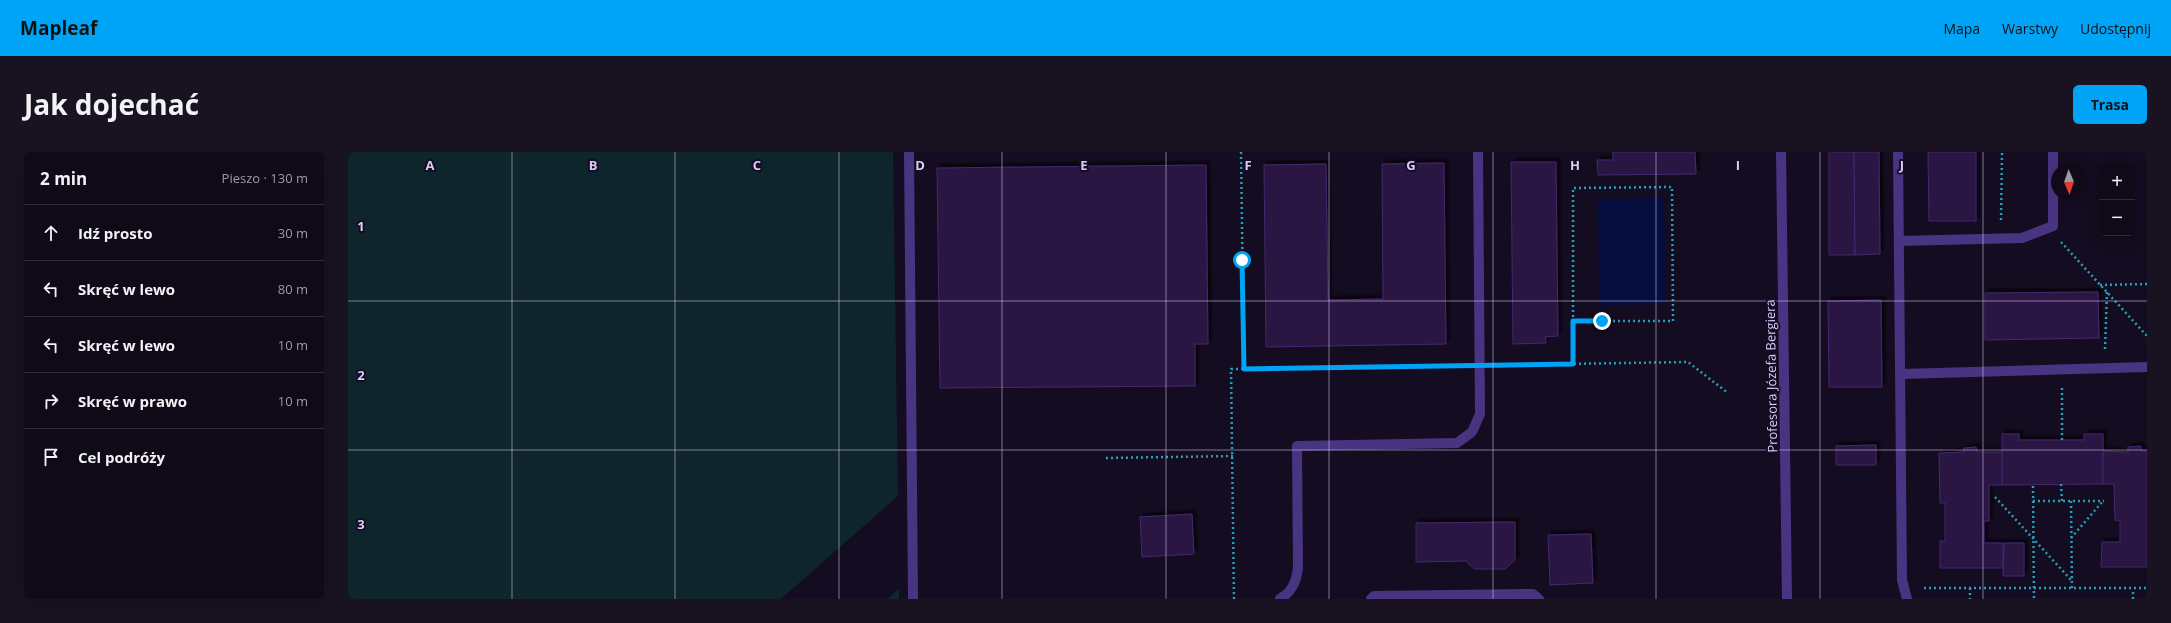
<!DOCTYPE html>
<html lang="pl">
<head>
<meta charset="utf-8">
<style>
  body { margin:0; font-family:"Open Sans",sans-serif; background:#181221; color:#f1f3f6 }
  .controls { position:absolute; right:12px; top:12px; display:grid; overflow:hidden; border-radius:6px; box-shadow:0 4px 16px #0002 }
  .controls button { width:36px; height:36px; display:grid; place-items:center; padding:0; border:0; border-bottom:1px solid #2f2a37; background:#0f0918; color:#f1f3f6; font:20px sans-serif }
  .compass { position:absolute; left:1703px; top:12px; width:36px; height:36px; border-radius:50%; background:#0f0918; box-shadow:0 4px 16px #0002; rotate:178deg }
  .stop { position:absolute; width:12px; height:12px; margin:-9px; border:3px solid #00a4f6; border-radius:50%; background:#fff }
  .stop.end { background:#00a4f6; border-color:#fff; box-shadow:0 1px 4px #0008 }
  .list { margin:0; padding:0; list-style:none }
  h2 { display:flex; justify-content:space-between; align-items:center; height:52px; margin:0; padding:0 16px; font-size:17px }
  h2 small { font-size:13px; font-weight:400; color:#9b9aa2 }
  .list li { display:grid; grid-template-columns:26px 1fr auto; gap:12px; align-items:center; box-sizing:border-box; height:56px; padding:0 16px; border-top:1px solid #2f2a37 }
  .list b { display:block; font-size:15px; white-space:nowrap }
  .list em { font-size:13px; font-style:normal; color:#9b9aa2 }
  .icon { flex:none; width:22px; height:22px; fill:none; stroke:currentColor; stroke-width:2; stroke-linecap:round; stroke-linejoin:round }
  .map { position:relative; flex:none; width:1799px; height:447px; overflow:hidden; border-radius:6px }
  header { display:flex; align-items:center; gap:24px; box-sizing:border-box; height:56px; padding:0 20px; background:#00a4f6; color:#111 }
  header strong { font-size:19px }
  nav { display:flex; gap:22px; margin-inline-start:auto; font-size:14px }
  .intro { display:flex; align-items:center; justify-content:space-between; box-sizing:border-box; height:96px; padding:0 24px }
  h1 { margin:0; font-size:28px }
  .button { padding:10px 18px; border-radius:6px; background:#00a4f6; color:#111; font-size:14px; font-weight:700 }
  main { display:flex; gap:24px; padding:0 24px }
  aside { flex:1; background:#0f0918; border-radius:6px; box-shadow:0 4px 16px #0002 }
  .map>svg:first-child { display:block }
</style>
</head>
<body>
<header>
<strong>Mapleaf</strong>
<nav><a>Mapa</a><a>Warstwy</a><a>Udostępnij</a></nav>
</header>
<div class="intro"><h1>Jak dojechać</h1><a class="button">Trasa</a></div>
<main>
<aside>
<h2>2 min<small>Pieszo · 130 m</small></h2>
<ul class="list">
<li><svg class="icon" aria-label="ahead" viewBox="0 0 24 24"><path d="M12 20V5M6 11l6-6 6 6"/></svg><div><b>Idź prosto</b></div><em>30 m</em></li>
<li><svg class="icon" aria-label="left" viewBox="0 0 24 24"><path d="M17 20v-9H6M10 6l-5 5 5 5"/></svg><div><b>Skręć w lewo</b></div><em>80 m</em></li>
<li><svg class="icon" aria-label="left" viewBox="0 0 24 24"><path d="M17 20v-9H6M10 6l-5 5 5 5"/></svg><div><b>Skręć w lewo</b></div><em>10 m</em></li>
<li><svg class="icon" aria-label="right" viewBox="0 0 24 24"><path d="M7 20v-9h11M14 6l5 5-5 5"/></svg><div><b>Skręć w prawo</b></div><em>10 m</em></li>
<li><svg class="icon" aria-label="arrive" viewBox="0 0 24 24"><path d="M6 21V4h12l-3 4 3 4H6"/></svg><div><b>Cel podróży</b></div></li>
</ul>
</aside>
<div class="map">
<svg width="1799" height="447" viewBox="0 0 1799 447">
  <defs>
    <filter id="shadow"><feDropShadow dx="3.5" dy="-3.5" stdDeviation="1" flood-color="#0009"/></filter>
  </defs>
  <rect width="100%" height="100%" fill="#140c20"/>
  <!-- green -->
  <g fill="#0e252b">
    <polygon points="0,0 545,0 550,344 433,447 0,447"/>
    <polygon points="551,436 551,447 539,447"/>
  </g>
  <!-- water -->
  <polygon fill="#060e3f" points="1316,46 1318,152 1251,153 1250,47"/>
  <!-- building -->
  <g fill="#2a1742" stroke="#462770" filter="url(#shadow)">
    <polygon points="1265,0 1347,0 1348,22 1250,23 1249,8 1265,8"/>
    <polygon points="1481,0 1506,0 1507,103 1481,103"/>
    <polygon points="1506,0 1531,0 1532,102 1507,103"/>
    <polygon points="1580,0 1628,0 1628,69 1581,69"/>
    <polygon points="1163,10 1208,10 1210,184 1197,185 1198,191 1165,192"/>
    <polygon points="1096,11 1098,192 918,195 916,13 978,12 980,148 1035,147 1034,12"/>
    <polygon points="858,13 860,192 847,192 847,234 592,236 589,16"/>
    <polygon points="1750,140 1751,186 1637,188 1637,141"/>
    <polygon points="1533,148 1534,235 1481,235 1480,149"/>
    <polygon points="1654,282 1671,282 1671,288 1736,288 1736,282 1755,282 1755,332 1654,333"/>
    <polygon points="1528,293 1528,313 1488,313 1488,294"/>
    <polygon points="1793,294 1793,299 1799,299 1799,415 1753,415 1754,390 1772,390 1772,369 1767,368 1766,332 1755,332 1755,299 1780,300 1780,295"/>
    <polygon points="1628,295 1629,300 1654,300 1654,333 1641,333 1641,369 1636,369 1636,391 1655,391 1655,416 1592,416 1592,389 1597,389 1597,351 1592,351 1591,301 1616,300 1616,296"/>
    <polygon points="844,362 846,402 794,405 792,365"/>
    <polygon points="1167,370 1167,408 1157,417 1126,417 1118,409 1068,410 1068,371"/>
    <polygon points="1243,382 1245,431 1202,433 1200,383"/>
    <polygon points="1656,391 1676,391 1676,424 1655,424"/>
  </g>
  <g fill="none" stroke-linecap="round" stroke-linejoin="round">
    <!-- path -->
    <g stroke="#279eb7" stroke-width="2.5" stroke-dasharray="2 3" stroke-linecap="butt">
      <polyline points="893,0 896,217"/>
      <polyline points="1653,68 1654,0"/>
      <polyline points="1713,90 1799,184"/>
      <polyline points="1752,133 1799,132"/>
      <polyline points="1225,169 1325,169 1324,35 1225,36 1225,212"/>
      <polyline points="1757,197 1759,140"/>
      <polyline points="1151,213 1340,210 1380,241"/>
      <polyline points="1714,288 1714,236"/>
      <polyline points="758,306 885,304"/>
      <polyline points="1713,332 1714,349"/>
      <polyline points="1685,334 1686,447"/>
      <polyline points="1647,345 1724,429"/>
      <polyline points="1685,349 1756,349"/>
      <polyline points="1723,349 1724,437"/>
      <polyline points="1723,386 1755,349"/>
      <polyline points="1576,436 1799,436"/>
      <polyline points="1622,436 1622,447"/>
      <polyline points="886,447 883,217 1112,214"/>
      <polyline points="1785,447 1785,437"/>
    </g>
    <!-- lane -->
    <g stroke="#493482" stroke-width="10">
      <polyline points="561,0 565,447"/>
      <polyline points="1550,0 1554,428 1559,447"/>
      <polyline points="1551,89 1674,86 1705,74 1705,0"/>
      <polyline points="1553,222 1799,215"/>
      <path d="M932 447C944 439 948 431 950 416L949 294 1109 291 1124 280 1132 262 1130 0"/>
      <polyline points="1023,447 1026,444 1185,442 1191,447"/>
    </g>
    <!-- street -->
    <polyline stroke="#493482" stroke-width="10" points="1433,0 1439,447"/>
  </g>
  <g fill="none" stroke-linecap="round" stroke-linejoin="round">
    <!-- route -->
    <polyline stroke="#00a4f6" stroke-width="5" points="894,108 896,217 1225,212 1225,169 1254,169"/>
  </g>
  <!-- grid -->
  <path fill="none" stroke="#ddcbff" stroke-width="1" stroke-opacity="0.55" d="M164 0V447M327 0V447M491 0V447M654 0V447M818 0V447M981 0V447M1145 0V447M1308 0V447M1472 0V447M1635 0V447M0 149H1799M0 298H1799"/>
  <g text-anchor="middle" stroke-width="4" stroke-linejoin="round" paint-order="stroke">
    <!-- street labels -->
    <g font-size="13" fill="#ddcbff" stroke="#140c20">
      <text transform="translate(1423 224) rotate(-91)" y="5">Profesora Józefa Bergiera</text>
    </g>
  </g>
  <g font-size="13" text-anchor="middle" font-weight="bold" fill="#ddcbff" stroke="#140c20" stroke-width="4" stroke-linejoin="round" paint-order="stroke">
    <text x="82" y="18">A</text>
    <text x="245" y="18">B</text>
    <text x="409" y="18">C</text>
    <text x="572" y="18">D</text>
    <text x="736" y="18">E</text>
    <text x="900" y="18">F</text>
    <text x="1063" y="18">G</text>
    <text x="1227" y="18">H</text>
    <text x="1390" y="18">I</text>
    <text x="1554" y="18">J</text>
    <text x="13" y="79">1</text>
    <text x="13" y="228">2</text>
    <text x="13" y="377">3</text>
  </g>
</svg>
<div class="controls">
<button>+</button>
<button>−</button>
</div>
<svg class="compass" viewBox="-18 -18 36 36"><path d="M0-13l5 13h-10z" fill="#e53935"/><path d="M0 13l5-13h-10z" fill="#9b9aa2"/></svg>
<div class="stop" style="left:894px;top:108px"></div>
<div class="stop end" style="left:1254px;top:169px"></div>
</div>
</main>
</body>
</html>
